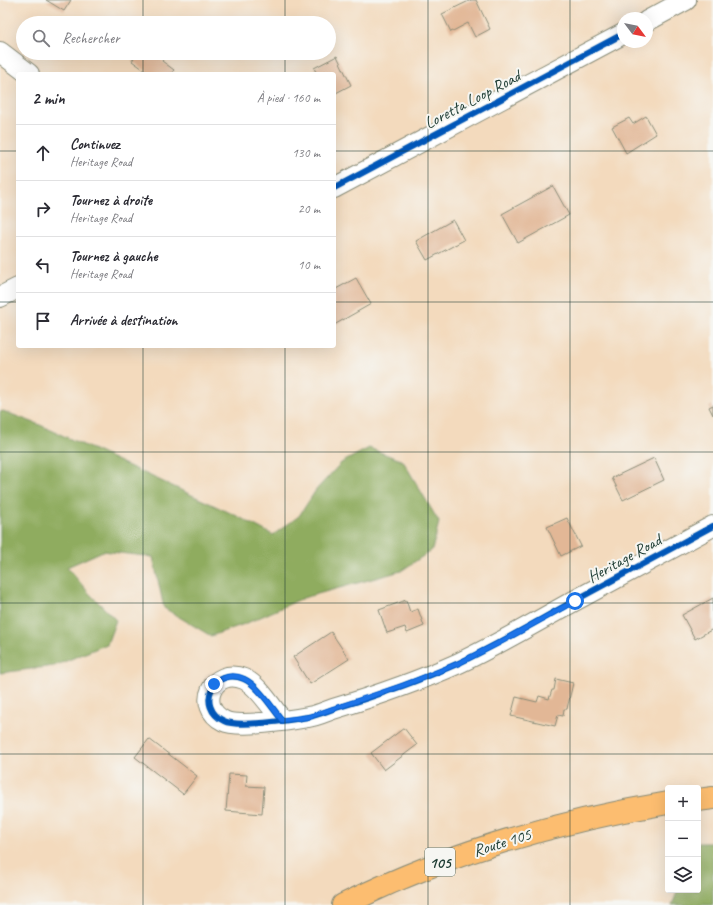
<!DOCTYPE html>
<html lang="fr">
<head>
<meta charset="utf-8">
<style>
  body { margin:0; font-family:Caveat,sans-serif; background:#f2f2f3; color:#2b2b33 }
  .controls { position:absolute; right:12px; bottom:12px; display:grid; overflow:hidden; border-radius:4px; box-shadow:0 4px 16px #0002 }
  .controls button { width:36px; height:36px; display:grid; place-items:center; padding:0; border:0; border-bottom:1px solid #e1e1e2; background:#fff; color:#2b2b33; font:20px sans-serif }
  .compass { position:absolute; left:617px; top:12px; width:36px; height:36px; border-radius:50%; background:#fff; box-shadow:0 4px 16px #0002; rotate:122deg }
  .stop { position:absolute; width:12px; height:12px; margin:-9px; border:3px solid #1a73e8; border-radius:50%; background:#fff }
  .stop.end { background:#1a73e8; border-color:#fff; box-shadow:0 1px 4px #0008 }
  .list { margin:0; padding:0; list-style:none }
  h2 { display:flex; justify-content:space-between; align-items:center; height:52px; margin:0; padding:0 16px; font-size:17px }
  h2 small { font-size:13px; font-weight:400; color:#7c7c81 }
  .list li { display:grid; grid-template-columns:26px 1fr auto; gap:12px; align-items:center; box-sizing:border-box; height:56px; padding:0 16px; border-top:1px solid #e1e1e2 }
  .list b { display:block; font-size:15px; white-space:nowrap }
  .list p { margin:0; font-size:13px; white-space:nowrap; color:#7c7c81 }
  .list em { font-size:13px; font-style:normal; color:#7c7c81 }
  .icon { flex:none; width:22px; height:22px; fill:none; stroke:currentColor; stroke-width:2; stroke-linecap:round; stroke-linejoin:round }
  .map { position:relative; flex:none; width:713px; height:905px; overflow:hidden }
  .search { position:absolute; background:#fff; box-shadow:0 4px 16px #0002; left:16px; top:16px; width:320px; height:44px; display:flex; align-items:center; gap:10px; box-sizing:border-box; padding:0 14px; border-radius:22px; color:#7c7c81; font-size:15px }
  .panel { position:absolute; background:#fff; box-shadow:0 4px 16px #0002; left:16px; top:72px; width:320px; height:276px; border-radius:4px }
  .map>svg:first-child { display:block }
</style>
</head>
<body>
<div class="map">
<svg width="713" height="905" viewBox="0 0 713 905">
  <rect width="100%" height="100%" fill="#f6f6f2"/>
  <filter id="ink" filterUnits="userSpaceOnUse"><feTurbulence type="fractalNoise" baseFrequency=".025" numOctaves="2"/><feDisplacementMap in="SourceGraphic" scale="8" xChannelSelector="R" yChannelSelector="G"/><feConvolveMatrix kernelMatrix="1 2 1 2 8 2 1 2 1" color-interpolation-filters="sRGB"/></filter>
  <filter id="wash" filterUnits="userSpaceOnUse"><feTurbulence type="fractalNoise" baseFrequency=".012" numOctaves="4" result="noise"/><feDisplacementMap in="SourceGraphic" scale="16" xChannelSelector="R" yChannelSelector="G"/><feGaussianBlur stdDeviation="0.9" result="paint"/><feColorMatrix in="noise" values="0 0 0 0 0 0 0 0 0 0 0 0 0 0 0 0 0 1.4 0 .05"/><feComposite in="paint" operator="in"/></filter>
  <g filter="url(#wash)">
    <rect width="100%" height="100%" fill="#f3dabd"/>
    <!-- forest -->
    <g fill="#8fac5f" stroke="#57744a">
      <polygon points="3,411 40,425 237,516 273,535 299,516 316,490 341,463 369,448 403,461 439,522 432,550 401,571 303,598 247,623 211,636 164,608 153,557 103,551 67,567 88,592 116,620 107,644 54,666 0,673 0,412"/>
      <polygon points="698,843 713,843 713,905 672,905 678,890 698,890"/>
    </g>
    <g id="blocks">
      <!-- building -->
      <g fill="#e2b796">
        <polygon points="46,0 71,0 64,11"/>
        <polygon points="471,0 476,0 490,29 475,37 468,23 451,32 442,14"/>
        <polygon points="137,53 167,53 162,61 174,70 171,74 150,74 132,61"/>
        <polygon points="337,56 351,85 334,94 334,74 317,74 314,68"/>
        <polygon points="646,116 656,134 626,153 612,127 629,118 633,124"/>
        <polygon points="553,186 569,215 518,243 502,214"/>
        <polygon points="453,220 464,240 427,260 416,241"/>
        <polygon points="356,278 371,304 334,325 334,290"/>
        <polygon points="713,405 713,415 709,407"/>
        <polygon points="654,458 664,480 623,500 612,478"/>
        <polygon points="567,518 581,546 561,556 547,527"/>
        <polygon points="713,598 713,629 695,639 682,615"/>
        <polygon points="406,600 410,612 418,609 424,626 407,633 405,627 387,633 379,610"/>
        <polygon points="331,632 349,659 310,684 293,657"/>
        <polygon points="556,679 573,683 567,709 564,709 563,716 558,715 555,726 511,716 516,697 537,702 539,696 549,699 552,690 554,690"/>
        <polygon points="404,728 417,745 384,770 371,753"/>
        <polygon points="149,739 197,776 183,794 135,757"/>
        <polygon points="229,774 247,775 246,786 264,787 262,814 226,811"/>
      </g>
    </g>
  </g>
  <g filter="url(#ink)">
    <use href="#blocks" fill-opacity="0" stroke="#898c78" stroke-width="1"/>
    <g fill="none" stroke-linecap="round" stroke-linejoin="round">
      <!-- minor casing -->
      <g stroke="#898c78" stroke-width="22">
        <g id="minor">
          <polyline points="647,21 686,0"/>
          <polyline points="0,52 29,74"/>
          <polyline points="334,188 623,34"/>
          <polyline points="0,297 18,288"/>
          <path d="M282 720C272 708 258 685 244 679 213 666 195 707 224 721 237 728 292 720 308 717 316 716 325 712 333 709 376 696 419 681 459 663 499 644 536 622 574 601 621 576 667 551 713 526"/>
        </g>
      </g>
      <!-- major casing -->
      <g stroke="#898c78" stroke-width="24">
        <g id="major">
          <polyline points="698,800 713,798"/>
          <path d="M343 905C447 853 554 822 668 803"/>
        </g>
      </g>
      <!-- minor -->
      <use href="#minor" stroke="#fff" stroke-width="20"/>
      <!-- major -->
      <use href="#major" stroke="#fcbd6f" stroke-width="22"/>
      <!-- cycleway casing -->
      <g stroke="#f6f6f2" stroke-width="8">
        <g id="cycleway">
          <polyline points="334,188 623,34"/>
          <path d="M282 720C272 708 258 685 244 679 213 666 195 707 224 721 237 728 292 720 308 717 316 716 325 712 333 709 376 696 419 681 459 663 499 644 536 622 574 601 621 576 667 551 713 526"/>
        </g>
      </g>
      <!-- cycleway -->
      <use href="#cycleway" stroke="#0057b8" stroke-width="6"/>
    </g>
  </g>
  <g fill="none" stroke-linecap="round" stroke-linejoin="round" filter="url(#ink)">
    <!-- route -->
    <path stroke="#1a73e8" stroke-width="5" d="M214 684C244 659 265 699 282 720L308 717 404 685 457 664 497 644 575 601"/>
  </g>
  <!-- grid -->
  <path fill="none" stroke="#1f3d34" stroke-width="1" stroke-opacity="0.55" d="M143 0V23M285 0V23M428 0V905M570 0V905M143 53V74M285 53V74M0 151H18M334 151H713M0 302H18M334 302H713M143 346V905M285 346V905M0 452H713M0 603H713M0 754H713"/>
  <g text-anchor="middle" stroke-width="4" stroke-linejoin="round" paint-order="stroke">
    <!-- shield labels -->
    <rect fill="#f6f6f2" stroke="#60746d" stroke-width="1" x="425" y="848" width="30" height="28" rx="3"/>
    <g font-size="16" font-weight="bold" fill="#1f3d34">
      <text x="440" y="868">105</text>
    </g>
    <!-- street labels -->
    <g font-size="17" fill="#1f3d34" stroke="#f6f6f2">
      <text transform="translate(472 99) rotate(-28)" y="6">Loretta Loop Road</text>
      <text transform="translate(624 558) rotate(-29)" y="6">Heritage Road</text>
      <text transform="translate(502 842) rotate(-17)" y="6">Route 105</text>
    </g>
  </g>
</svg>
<div class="controls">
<button>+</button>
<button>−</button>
<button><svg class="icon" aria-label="layers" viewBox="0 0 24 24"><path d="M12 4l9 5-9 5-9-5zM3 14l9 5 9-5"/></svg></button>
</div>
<svg class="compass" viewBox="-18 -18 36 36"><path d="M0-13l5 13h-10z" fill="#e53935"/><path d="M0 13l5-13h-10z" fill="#7c7c81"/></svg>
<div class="stop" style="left:575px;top:601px"></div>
<div class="stop end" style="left:214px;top:684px"></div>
<div class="search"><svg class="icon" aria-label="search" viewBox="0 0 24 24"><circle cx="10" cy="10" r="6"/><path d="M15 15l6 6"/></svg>Rechercher</div>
<section class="panel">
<h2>2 min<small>À pied · 160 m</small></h2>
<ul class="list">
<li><svg class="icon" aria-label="ahead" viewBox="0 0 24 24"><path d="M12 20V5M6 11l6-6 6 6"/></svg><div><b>Continuez</b><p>Heritage Road</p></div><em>130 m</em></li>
<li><svg class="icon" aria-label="right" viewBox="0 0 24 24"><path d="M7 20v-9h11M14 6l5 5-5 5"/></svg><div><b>Tournez à droite</b><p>Heritage Road</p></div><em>20 m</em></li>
<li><svg class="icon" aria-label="left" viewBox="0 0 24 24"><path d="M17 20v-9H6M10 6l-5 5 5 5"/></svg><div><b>Tournez à gauche</b><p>Heritage Road</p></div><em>10 m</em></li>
<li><svg class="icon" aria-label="arrive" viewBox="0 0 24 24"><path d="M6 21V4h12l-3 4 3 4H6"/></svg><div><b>Arrivée à destination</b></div></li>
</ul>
</section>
</div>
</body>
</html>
